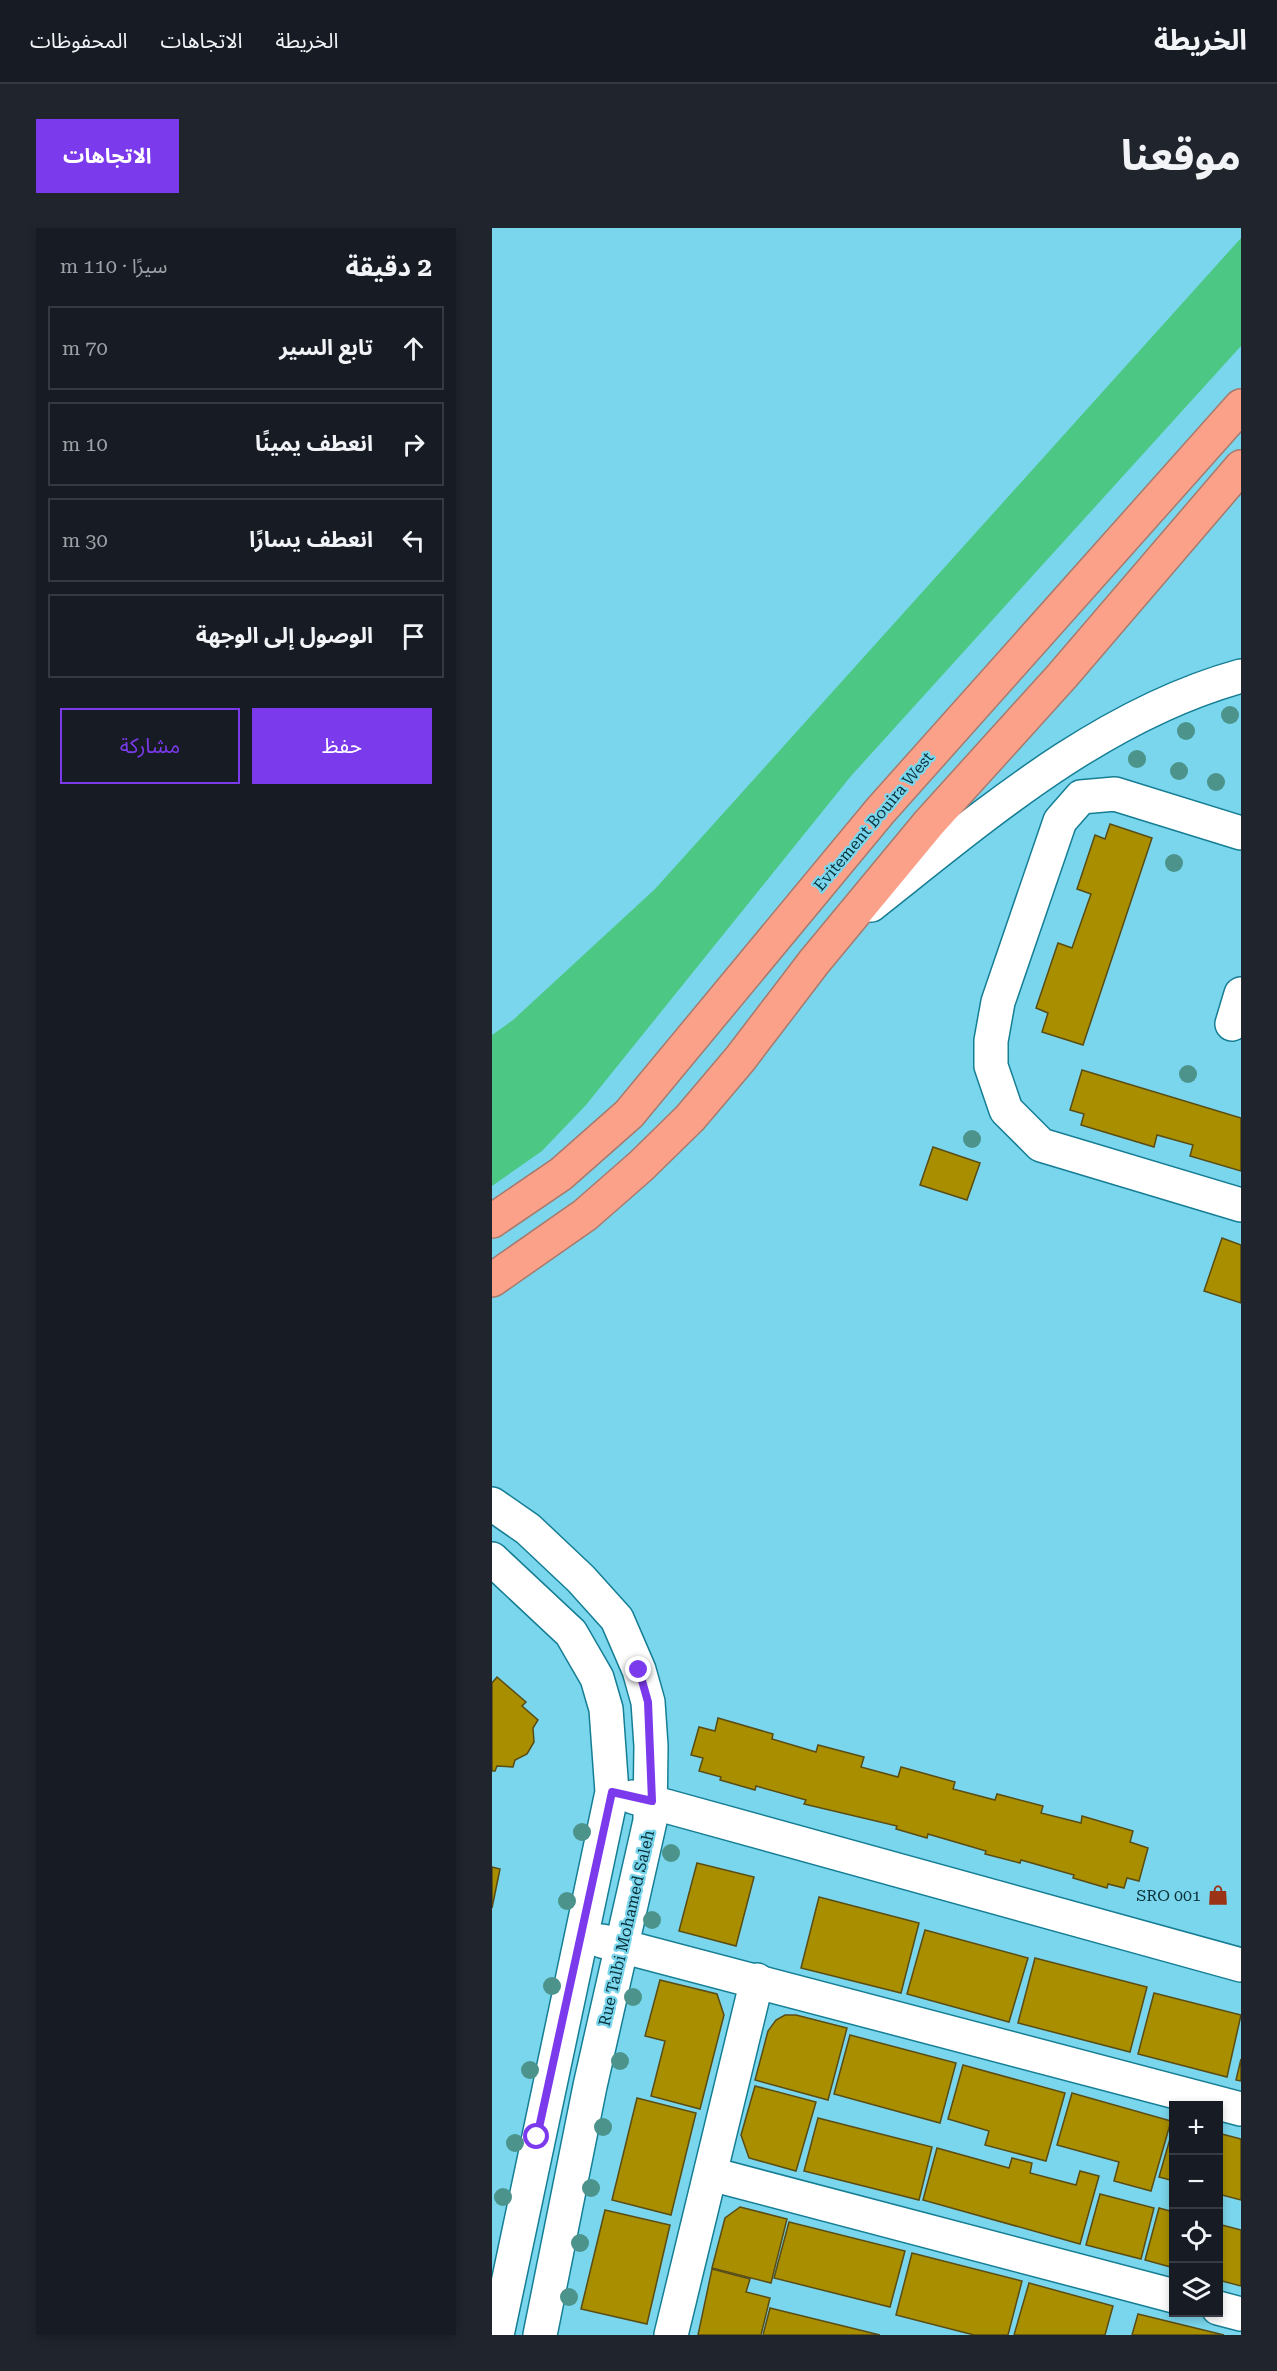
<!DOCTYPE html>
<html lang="ar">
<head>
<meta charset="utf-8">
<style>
  body { margin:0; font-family:"Roboto Serif","Noto Sans Arabic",serif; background:#20242c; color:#f1f3f6; direction:rtl }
  .controls { position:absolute; right:18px; bottom:18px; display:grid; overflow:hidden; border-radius:0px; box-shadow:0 3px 9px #0003 }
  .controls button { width:54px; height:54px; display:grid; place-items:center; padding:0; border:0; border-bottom:2px solid #363941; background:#171b24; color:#f1f3f6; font:30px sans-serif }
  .stop { position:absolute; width:18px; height:18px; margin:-14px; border:4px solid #7c3aed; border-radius:50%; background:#fff }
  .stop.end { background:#7c3aed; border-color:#fff; box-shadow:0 2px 6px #0008 }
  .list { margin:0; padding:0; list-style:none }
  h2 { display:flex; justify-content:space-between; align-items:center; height:78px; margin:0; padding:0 24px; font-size:26px }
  h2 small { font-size:20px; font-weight:400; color:#9ea1a6 }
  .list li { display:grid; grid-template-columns:39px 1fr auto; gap:18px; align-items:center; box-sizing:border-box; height:84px; margin:0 12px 12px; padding:0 12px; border:2px solid #363941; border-radius:0px }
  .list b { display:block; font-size:22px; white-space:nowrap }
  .list em { font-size:20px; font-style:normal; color:#9ea1a6 }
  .actions { display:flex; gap:12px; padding:18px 24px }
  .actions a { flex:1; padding:14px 0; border:2px solid #7c3aed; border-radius:0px; text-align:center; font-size:21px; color:#7c3aed }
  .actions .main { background:#7c3aed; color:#fff }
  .icon { flex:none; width:33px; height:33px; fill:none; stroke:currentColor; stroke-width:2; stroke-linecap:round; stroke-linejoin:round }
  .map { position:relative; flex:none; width:749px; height:2107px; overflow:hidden; direction:ltr; border-radius:0px }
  header { display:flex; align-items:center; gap:36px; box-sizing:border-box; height:84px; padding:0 30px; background:#171b24; border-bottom:2px solid #363941 }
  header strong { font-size:28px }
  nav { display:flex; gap:33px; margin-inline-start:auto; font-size:21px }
  .intro { display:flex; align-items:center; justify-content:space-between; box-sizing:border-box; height:144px; padding:0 36px }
  h1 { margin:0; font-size:42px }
  .button { padding:15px 27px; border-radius:0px; background:#7c3aed; color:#fff; font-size:21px; font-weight:700 }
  main { display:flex; gap:36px; padding:0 36px }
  aside { flex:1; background:#171b24; border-radius:0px; box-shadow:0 3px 9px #0003 }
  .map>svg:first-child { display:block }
</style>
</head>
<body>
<header>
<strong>الخريطة</strong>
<nav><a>الخريطة</a><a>الاتجاهات</a><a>المحفوظات</a></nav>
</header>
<div class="intro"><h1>موقعنا</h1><a class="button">الاتجاهات</a></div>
<main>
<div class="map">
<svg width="749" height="2107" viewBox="0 0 749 2107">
  <rect width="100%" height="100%" fill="#7ad6ec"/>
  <!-- green -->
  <polygon fill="#4cc884" points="749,10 749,118 359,548 94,877 50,923 0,958 0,807 21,792 163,661"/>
  <!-- building -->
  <g fill="#a98f00" stroke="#594c15" stroke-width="1.5">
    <polygon points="618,596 660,610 591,817 550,804 556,785 544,780 566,715 580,720 599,666 585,661 603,607 613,611"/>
    <polygon points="590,842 749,890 749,943 698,928 701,917 665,907 662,919 589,897 592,886 578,882"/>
    <polygon points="441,919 488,935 475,972 428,957"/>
    <polygon points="730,1010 749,1017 749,1075 712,1063"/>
    <polygon points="5,1449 34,1474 30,1478 46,1492 41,1500 42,1514 35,1526 23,1532 21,1539 5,1538 3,1543 0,1543 0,1455"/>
    <polygon points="226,1490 281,1506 280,1511 324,1524 326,1517 372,1529 369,1539 406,1549 409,1539 463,1554 461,1561 503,1572 505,1566 551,1578 549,1585 589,1595 590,1588 641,1603 638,1614 656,1620 647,1653 635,1650 632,1660 616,1656 615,1660 581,1650 582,1647 529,1632 528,1635 493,1626 494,1623 436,1606 435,1610 404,1601 405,1598 312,1576 314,1572 264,1558 263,1562 228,1552 229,1549 207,1543 211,1530 199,1527 207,1499 223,1503"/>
    <polygon points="205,1635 262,1649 244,1718 187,1703"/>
    <polygon points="0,1639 8,1641 0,1680"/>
    <polygon points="327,1669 427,1695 409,1765 309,1740"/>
    <polygon points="433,1702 536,1730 517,1794 415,1766"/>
    <polygon points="543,1730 655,1759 638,1824 526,1795"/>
    <polygon points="168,1752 225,1766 232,1787 208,1881 159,1868 173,1813 153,1808"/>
    <polygon points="662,1765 749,1787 735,1849 646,1826"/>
    <polygon points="293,1787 304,1787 355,1800 336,1872 263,1852 276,1803 284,1792"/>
    <polygon points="358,1807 464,1835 448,1895 342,1866"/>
    <polygon points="749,1831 749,1853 744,1852"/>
    <polygon points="471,1837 573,1865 554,1933 493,1917 497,1903 456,1891"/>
    <polygon points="263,1858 324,1874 304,1943 257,1930 249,1907"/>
    <polygon points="580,1865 679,1893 659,1963 622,1953 627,1934 565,1917"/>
    <polygon points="145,1870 204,1885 179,1987 120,1972"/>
    <polygon points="326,1890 440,1919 427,1972 312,1943"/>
    <polygon points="682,1897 682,1953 667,1949"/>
    <polygon points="726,1905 749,1911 749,1972 726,1966"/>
    <polygon points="445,1920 517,1940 520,1930 540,1935 538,1945 584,1957 588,1943 607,1948 588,2016 431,1972"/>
    <polygon points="608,1966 662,1980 649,2031 594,2017"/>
    <polygon points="248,1979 295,1991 279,2055 220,2040 233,1990"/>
    <polygon points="667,1980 682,1984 682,2040 653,2032"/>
    <polygon points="113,1982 178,1997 155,2096 89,2081"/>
    <polygon points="297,1994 413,2023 398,2079 282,2050"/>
    <polygon points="726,1996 749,2002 749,2058 726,2052"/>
    <polygon points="420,2025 530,2053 516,2107 482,2107 404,2087"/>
    <polygon points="220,2041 258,2051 254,2064 278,2070 269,2107 206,2107"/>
    <polygon points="537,2055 621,2078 613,2107 522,2107"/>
    <polygon points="278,2080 388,2107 271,2107"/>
    <polygon points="646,2086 732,2107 640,2107"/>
  </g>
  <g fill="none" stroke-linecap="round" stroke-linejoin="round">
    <!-- minor casing -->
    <g stroke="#157e94" stroke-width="36">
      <g id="minor">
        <polyline points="749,605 623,566 589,569 568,593 506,774 499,813 499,838 514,882 549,917 749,977"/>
        <path d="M379 677C492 588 608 487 749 448"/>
        <polyline points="740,796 749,766"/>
        <polyline points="0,1276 36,1301 89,1351 125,1391 147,1442 156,1474 159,1518 158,1593 98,1858 48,2107"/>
        <polyline points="0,1331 79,1405 105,1450 114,1481 120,1564 5,2107"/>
        <polyline points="141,1569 749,1737"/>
        <polyline points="110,1713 749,1881"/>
        <polyline points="219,1946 682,2068"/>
        <polyline points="726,2080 749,2086"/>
        <polyline points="179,2107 265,1752"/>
      </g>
    </g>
    <!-- highway casing -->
    <g stroke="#a67a6d" stroke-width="36">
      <g id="highway">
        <polyline points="0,993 69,946 137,886 388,583 749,178"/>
        <polyline points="0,1052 93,987 149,938 198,890 248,831 322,734 437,595 570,448 749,239"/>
      </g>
    </g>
    <!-- minor -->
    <use href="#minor" stroke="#fff" stroke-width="33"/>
    <!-- highway -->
    <use href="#highway" stroke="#fba189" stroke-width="33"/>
  </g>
  <!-- trees -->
  <g fill="#4b938b">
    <circle cx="738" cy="487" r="9"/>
    <circle cx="694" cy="503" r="9"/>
    <circle cx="645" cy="531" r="9"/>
    <circle cx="687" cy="543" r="9"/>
    <circle cx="724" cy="554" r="9"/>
    <circle cx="682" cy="635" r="9"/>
    <circle cx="696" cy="846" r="9"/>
    <circle cx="480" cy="911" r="9"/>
    <circle cx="90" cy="1604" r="9"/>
    <circle cx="179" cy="1625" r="9"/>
    <circle cx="75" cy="1673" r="9"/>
    <circle cx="160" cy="1692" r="9"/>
    <circle cx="60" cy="1758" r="9"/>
    <circle cx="141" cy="1769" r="9"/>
    <circle cx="128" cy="1833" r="9"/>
    <circle cx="38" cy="1842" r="9"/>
    <circle cx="111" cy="1899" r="9"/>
    <circle cx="23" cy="1915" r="9"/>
    <circle cx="99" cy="1960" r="9"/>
    <circle cx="11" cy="1969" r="9"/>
    <circle cx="88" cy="2015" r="9"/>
    <circle cx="77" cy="2069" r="9"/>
  </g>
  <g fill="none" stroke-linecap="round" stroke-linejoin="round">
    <!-- route -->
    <polyline stroke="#7c3aed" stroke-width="8" points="45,1909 120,1564 160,1573 156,1474 147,1442"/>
  </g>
  <!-- icons -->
  <defs>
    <g id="shop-bare" transform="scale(1.62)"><path d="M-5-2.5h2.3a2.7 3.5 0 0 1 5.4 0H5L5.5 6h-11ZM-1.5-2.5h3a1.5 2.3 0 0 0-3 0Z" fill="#9b3316" stroke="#7ad6ec" stroke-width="2.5" paint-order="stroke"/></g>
  </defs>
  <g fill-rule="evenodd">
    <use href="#shop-bare" x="726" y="1667"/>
  </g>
  <g text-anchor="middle" stroke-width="4.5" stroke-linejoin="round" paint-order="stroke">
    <!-- street labels -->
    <g font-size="16" fill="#08313a" stroke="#7ad6ec">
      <text transform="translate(381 593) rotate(-50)" y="6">Evitement Bouira West</text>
      <text transform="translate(134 1700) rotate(-77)" y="6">Rue Talbi Mohamed Saleh</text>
    </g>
    <!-- poi labels -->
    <g font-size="16" fill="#08313a" stroke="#7ad6ec" text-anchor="end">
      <text x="709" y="1673">SRO 001</text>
    </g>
  </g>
</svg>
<div class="controls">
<button>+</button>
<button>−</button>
<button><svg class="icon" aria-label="locate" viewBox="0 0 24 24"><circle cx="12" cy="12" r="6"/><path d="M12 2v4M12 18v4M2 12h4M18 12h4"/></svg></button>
<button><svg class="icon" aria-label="layers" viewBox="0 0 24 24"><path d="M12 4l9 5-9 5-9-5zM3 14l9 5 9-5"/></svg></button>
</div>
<div class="stop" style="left:45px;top:1909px"></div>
<div class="stop end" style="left:147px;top:1442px"></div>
</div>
<aside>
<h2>2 دقيقة<small>سيرًا · 110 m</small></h2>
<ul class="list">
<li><svg class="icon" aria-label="ahead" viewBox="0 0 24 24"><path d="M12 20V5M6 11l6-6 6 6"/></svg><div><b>تابع السير</b></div><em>70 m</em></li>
<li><svg class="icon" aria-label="right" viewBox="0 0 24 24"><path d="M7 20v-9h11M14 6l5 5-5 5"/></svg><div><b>انعطف يمينًا</b></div><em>10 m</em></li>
<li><svg class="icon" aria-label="left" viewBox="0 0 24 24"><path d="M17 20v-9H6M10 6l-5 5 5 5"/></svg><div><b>انعطف يسارًا</b></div><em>30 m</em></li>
<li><svg class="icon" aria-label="arrive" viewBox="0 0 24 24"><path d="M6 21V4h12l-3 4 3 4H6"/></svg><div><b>الوصول إلى الوجهة</b></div></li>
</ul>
<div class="actions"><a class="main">حفظ</a><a>مشاركة</a></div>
</aside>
</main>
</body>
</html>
